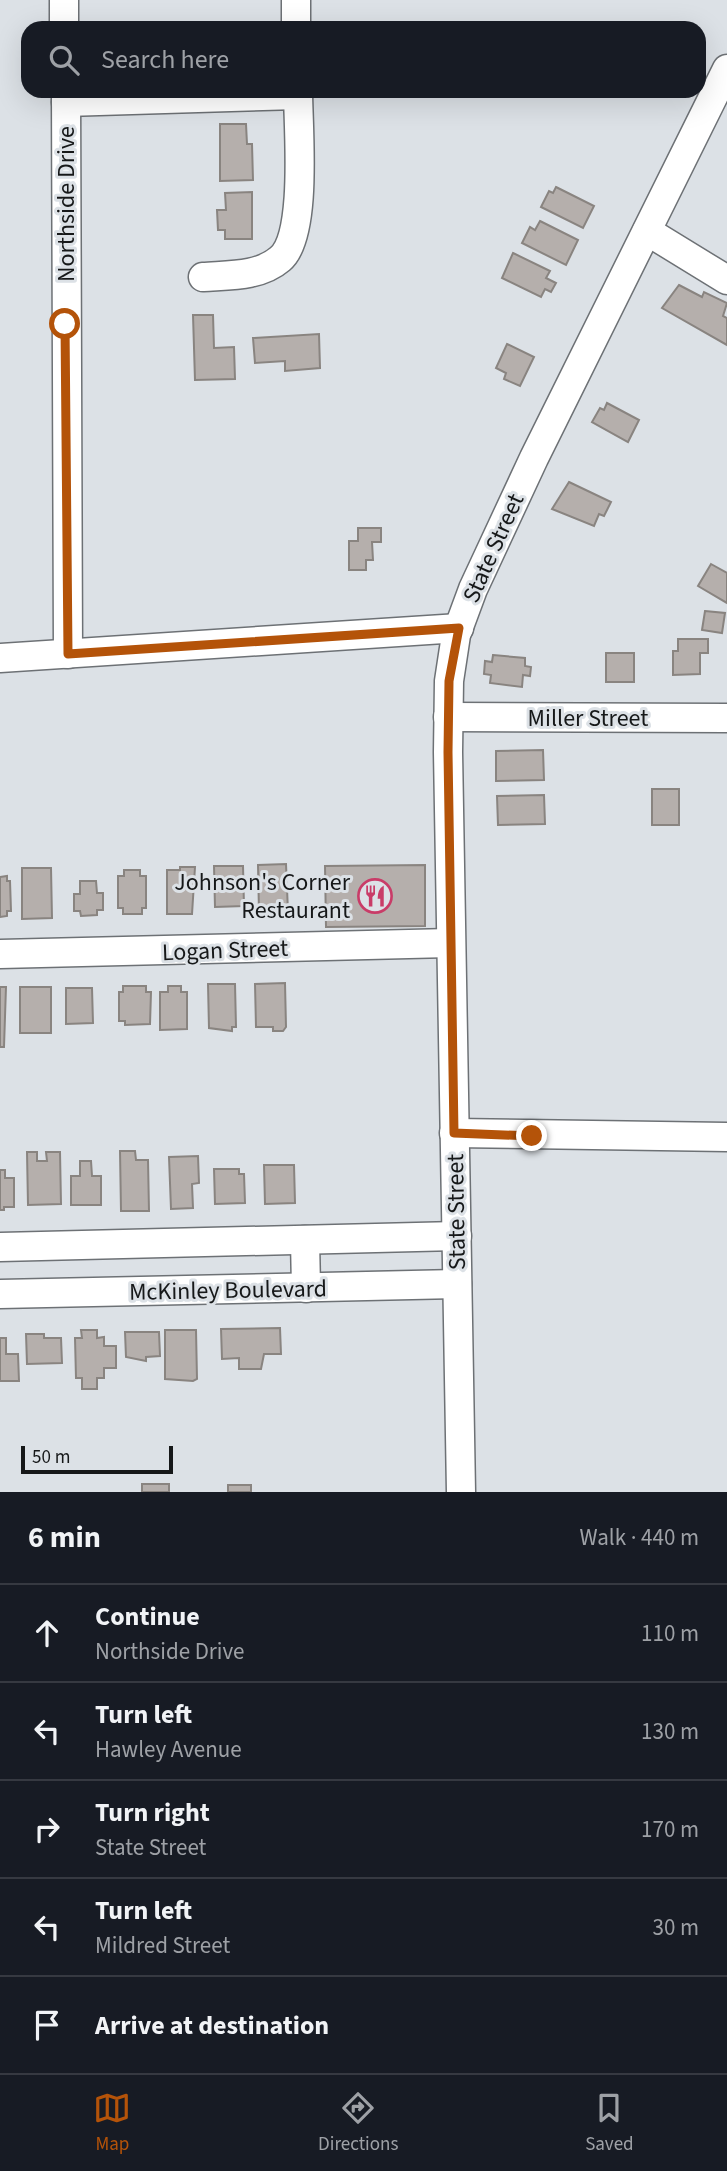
<!DOCTYPE html>
<html lang="en">
<head>
<meta charset="utf-8">
<style>
  body { margin:0; font-family:"Source Sans 3",sans-serif; background:#242831; color:#f1f3f6 }
  .scale { position:absolute; left:21px; bottom:18px; width:152px; box-sizing:border-box; padding-left:7px; border:4px solid #161819; border-top:0; font-size:19px; line-height:24px; white-space:nowrap; color:#161819; -webkit-text-stroke:5px #dce1e6; paint-order:stroke }
  .stop { position:absolute; width:21px; height:21px; margin:-16px; border:5px solid #b45309; border-radius:50%; background:#fff }
  .stop.end { background:#b45309; border-color:#fff; box-shadow:0 2px 7px #0008 }
  .list { margin:0; padding:0; list-style:none }
  h2 { display:flex; justify-content:space-between; align-items:center; height:91px; margin:0; padding:0 28px; font-size:30px }
  h2 small { font-size:23px; font-weight:400; color:#9ea1a6 }
  .list li { display:grid; grid-template-columns:46px 1fr auto; gap:21px; align-items:center; box-sizing:border-box; height:98px; padding:0 28px; border-top:2px solid #363941 }
  .list b { display:block; font-size:26px; white-space:nowrap }
  .list p { margin:0; font-size:23px; white-space:nowrap; color:#9ea1a6 }
  .list em { font-size:23px; font-style:normal; color:#9ea1a6 }
  .icon { flex:none; width:38px; height:38px; fill:none; stroke:currentColor; stroke-width:2; stroke-linecap:round; stroke-linejoin:round }
  .map { position:relative; flex:none; width:727px; height:1492px; overflow:hidden }
  .search { position:absolute; background:#171b24; box-shadow:0 7px 28px #0002; left:21px; right:21px; top:21px; height:77px; display:flex; align-items:center; gap:18px; box-sizing:border-box; padding:0 24px; border-radius:21px; color:#9ea1a6; font-size:26px }
  .sheet { height:581px; background:#171b24 }
  nav { display:flex; justify-content:space-around; align-items:center; box-sizing:border-box; height:98px; border-top:2px solid #363941; background:#171b24; font-size:19px; color:#9ea1a6 }
  nav a { display:grid; justify-items:center; gap:4px }
  nav .on { color:#b45309 }
  .map>svg:first-child { display:block }
</style>
</head>
<body>
<div class="map">
<svg width="727" height="1492" viewBox="0 0 727 1492">
  <rect width="100%" height="100%" fill="#dce1e6"/>
  <!-- building -->
  <g fill="#b5afac" stroke="#898480" stroke-width="2">
    <polygon points="220,124 246,124 247,144 252,144 253,180 220,181"/>
    <polygon points="556,187 594,206 583,228 541,207 549,191 553,193"/>
    <polygon points="252,192 252,239 225,239 225,230 218,230 217,210 226,210 225,193"/>
    <polygon points="540,221 578,240 566,265 522,243 530,227 535,230"/>
    <polygon points="513,253 550,271 546,278 556,283 551,292 545,289 541,297 502,278"/>
    <polygon points="679,285 702,297 704,292 727,303 723,316 727,318 727,345 662,308"/>
    <polygon points="193,315 213,315 214,348 234,347 235,379 195,380"/>
    <polygon points="319,334 320,368 285,371 285,361 255,363 253,338"/>
    <polygon points="507,344 534,357 520,386 504,379 506,373 496,368"/>
    <polygon points="607,403 639,420 628,442 592,422 600,408 604,410"/>
    <polygon points="569,482 611,502 604,516 599,514 594,526 552,509"/>
    <polygon points="358,528 381,528 381,542 372,542 373,560 366,560 366,570 349,570 349,541 358,541"/>
    <polygon points="711,564 727,573 727,603 698,586"/>
    <polygon points="705,611 725,613 722,633 702,630"/>
    <polygon points="678,639 708,639 708,653 700,653 700,674 673,675 673,651 678,651"/>
    <rect x="606" y="653" width="28" height="29"/>
    <polygon points="493,655 525,658 525,666 531,667 530,676 523,675 522,687 490,683 491,675 484,674 485,661 492,662"/>
    <polygon points="543,750 544,780 496,781 496,751"/>
    <rect x="652" y="789" width="27" height="36"/>
    <polygon points="544,795 545,824 498,825 497,796"/>
    <polygon points="286,864 288,912 259,912 258,865"/>
    <polygon points="425,865 425,926 326,927 325,866"/>
    <polygon points="214,866 243,866 244,906 215,907"/>
    <polygon points="180,867 195,867 192,914 167,914 167,870 180,870"/>
    <polygon points="22,868 51,868 52,918 22,919"/>
    <polygon points="124,870 140,870 140,876 146,876 146,908 142,908 142,914 123,914 123,908 118,908 118,876 124,876"/>
    <polygon points="7,876 7,881 10,881 11,911 7,911 7,916 0,917 0,877"/>
    <polygon points="80,881 96,881 97,893 103,893 103,910 97,910 97,915 81,916 80,911 74,911 74,894 80,894"/>
    <polygon points="285,983 286,1027 283,1031 273,1031 273,1027 256,1027 255,984"/>
    <polygon points="208,984 235,984 236,1027 232,1027 232,1031 209,1028"/>
    <polygon points="123,986 146,986 146,992 151,992 150,1024 125,1025 125,1021 119,1021 119,992 123,992"/>
    <polygon points="168,986 181,986 181,992 187,992 187,1029 160,1030 160,992 168,992"/>
    <polygon points="0,987 6,987 4,1047 0,1047"/>
    <rect x="20" y="987" width="31" height="46"/>
    <polygon points="66,988 92,988 93,1023 66,1024"/>
    <polygon points="120,1151 135,1151 136,1160 148,1160 149,1211 121,1211"/>
    <polygon points="27,1152 37,1152 37,1161 47,1161 46,1152 60,1152 61,1204 28,1205"/>
    <polygon points="198,1156 199,1183 192,1184 193,1208 171,1209 169,1157"/>
    <polygon points="80,1161 91,1161 92,1176 101,1176 101,1205 71,1205 71,1176 80,1176"/>
    <polygon points="264,1165 294,1165 295,1203 265,1204"/>
    <polygon points="214,1169 239,1169 239,1174 244,1174 245,1203 215,1204"/>
    <polygon points="0,1170 5,1170 5,1178 14,1178 14,1207 4,1207 4,1210 0,1210"/>
    <polygon points="280,1328 281,1354 264,1354 261,1369 239,1369 239,1358 222,1359 221,1329"/>
    <polygon points="81,1330 97,1330 97,1338 104,1337 104,1346 116,1346 116,1368 104,1368 104,1378 97,1378 97,1389 82,1389 82,1378 76,1378 75,1338 82,1338"/>
    <polygon points="165,1330 196,1330 197,1379 193,1381 165,1379"/>
    <polygon points="125,1332 159,1332 160,1356 146,1357 146,1361 126,1357"/>
    <polygon points="26,1334 44,1334 44,1338 61,1338 62,1363 27,1364"/>
    <polygon points="0,1338 6,1338 6,1354 18,1354 19,1381 0,1381"/>
    <rect x="142" y="1484" width="27" height="8"/>
    <rect x="228" y="1485" width="23" height="7"/>
  </g>
  <g fill="none" stroke-linecap="round" stroke-linejoin="round">
    <!-- minor casing -->
    <g stroke="#6d7175" stroke-width="31">
      <g id="minor">
        <polyline points="64,0 64,28"/>
        <polyline points="296,0 296,28"/>
        <polyline points="66,91 68,654"/>
        <polyline points="66,102 298,95"/>
        <polyline points="647,231 727,280"/>
        <path d="M203 277C228 275 259 277 280 259 308 236 298 127 298 91"/>
        <polyline points="0,658 459,628"/>
        <polyline points="448,717 727,718"/>
        <polyline points="0,954 450,943"/>
        <polyline points="454,1133 727,1137"/>
        <polyline points="305,1240 306,1288"/>
        <polyline points="0,1247 457,1236"/>
        <polyline points="0,1294 457,1284"/>
        <polyline points="461,1492 448,752 449,681 456,635 473,589 534,458 727,69"/>
      </g>
    </g>
    <!-- minor -->
    <use href="#minor" stroke="#fff" stroke-width="28"/>
  </g>
  <g fill="none" stroke-linecap="round" stroke-linejoin="round">
    <!-- route -->
    <polyline stroke="#b45309" stroke-width="9" points="65,324 68,654 459,628 449,681 448,752 454,1133 532,1136"/>
  </g>
  <!-- icons -->
  <defs>
    <g id="restaurant-ring" transform="scale(1.75)"><circle r="9.5" fill="#dce1e6" stroke="#c93c68" stroke-width="1.5"/><path d="M-5-6h1v4h1v-4h1v4h1v-4h1v5L-1.5 .5V6h-2V.5L-5-1ZM5-6V6H3V1.5H1.5Q1.5-4 5-6Z" fill="#c93c68"/></g>
  </defs>
  <g fill-rule="evenodd">
    <use href="#restaurant-ring" x="375" y="896"/>
  </g>
  <g text-anchor="middle" stroke-width="6" stroke-linejoin="round" paint-order="stroke">
    <!-- street labels -->
    <g font-size="24" fill="#161819" stroke="#dce1e6">
      <text transform="translate(66 204) rotate(-90)" y="8">Northside Drive</text>
      <text transform="translate(493 548) rotate(-66)" y="8">State Street</text>
      <text x="588" y="726">Miller Street</text>
      <text transform="translate(225 950) rotate(-2)" y="8">Logan Street</text>
      <text transform="translate(456 1212) rotate(-91)" y="8">State Street</text>
      <text transform="translate(228 1290) rotate(-1)" y="8">McKinley Boulevard</text>
    </g>
    <!-- poi labels -->
    <g font-size="24" fill="#161819" stroke="#dce1e6" text-anchor="end">
      <text x="350" y="890">Johnson's Corner<tspan x="350" dy="28">Restaurant</tspan></text>
    </g>
  </g>
</svg>
<div class="scale">50 m</div>
<div class="stop" style="left:65px;top:324px"></div>
<div class="stop end" style="left:532px;top:1136px"></div>
<div class="search"><svg class="icon" aria-label="search" viewBox="0 0 24 24"><circle cx="10" cy="10" r="6"/><path d="M15 15l6 6"/></svg>Search here</div>
</div>
<section class="sheet">
<h2>6 min<small>Walk · 440 m</small></h2>
<ul class="list">
<li><svg class="icon" aria-label="ahead" viewBox="0 0 24 24"><path d="M12 20V5M6 11l6-6 6 6"/></svg><div><b>Continue</b><p>Northside Drive</p></div><em>110 m</em></li>
<li><svg class="icon" aria-label="left" viewBox="0 0 24 24"><path d="M17 20v-9H6M10 6l-5 5 5 5"/></svg><div><b>Turn left</b><p>Hawley Avenue</p></div><em>130 m</em></li>
<li><svg class="icon" aria-label="right" viewBox="0 0 24 24"><path d="M7 20v-9h11M14 6l5 5-5 5"/></svg><div><b>Turn right</b><p>State Street</p></div><em>170 m</em></li>
<li><svg class="icon" aria-label="left" viewBox="0 0 24 24"><path d="M17 20v-9H6M10 6l-5 5 5 5"/></svg><div><b>Turn left</b><p>Mildred Street</p></div><em>30 m</em></li>
<li><svg class="icon" aria-label="arrive" viewBox="0 0 24 24"><path d="M6 21V4h12l-3 4 3 4H6"/></svg><div><b>Arrive at destination</b></div></li>
</ul>
</section>
<nav>
<a class="on"><svg class="icon" aria-label="map" viewBox="0 0 24 24"><path d="M3 6l6-2 6 2 6-2v14l-6 2-6-2-6 2zM9 4v14M15 6v14"/></svg>Map</a>
<a><svg class="icon" aria-label="directions" viewBox="0 0 24 24"><path d="M12 3l9 9-9 9-9-9zM9 14v-3h6M13 9l2 2-2 2"/></svg>Directions</a>
<a><svg class="icon" aria-label="saved" viewBox="0 0 24 24"><path d="M7 4h10v16l-5-4-5 4z"/></svg>Saved</a>
</nav>
</body>
</html>
